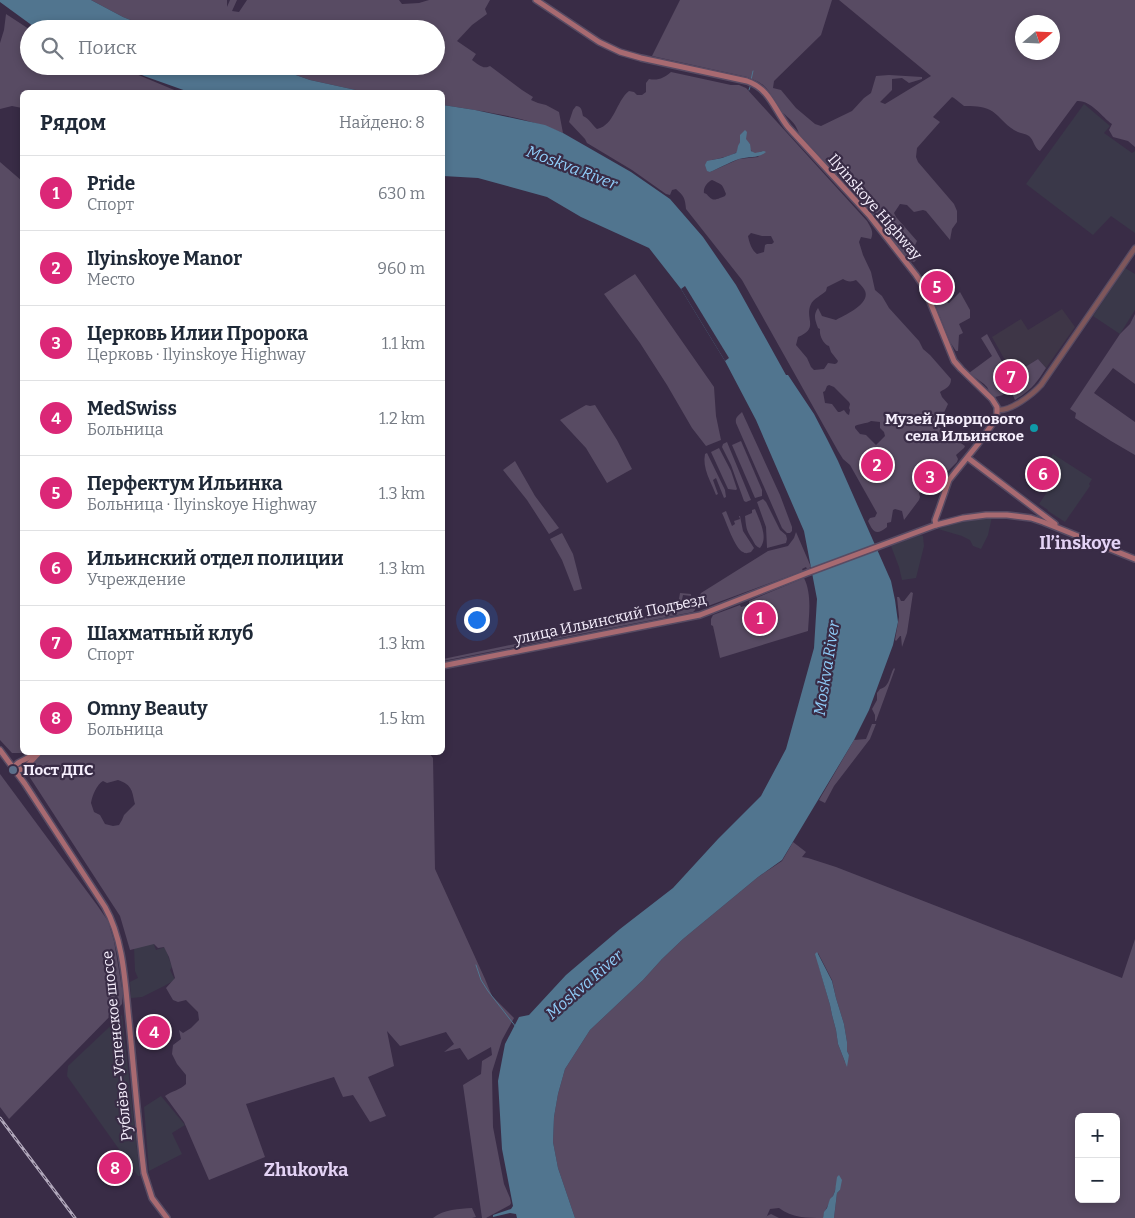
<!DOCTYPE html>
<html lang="ru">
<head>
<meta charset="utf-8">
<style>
  body { margin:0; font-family:Bitter,serif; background:#f6f6f7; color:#1f2937 }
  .controls { position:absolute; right:15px; bottom:15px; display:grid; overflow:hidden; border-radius:8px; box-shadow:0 2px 8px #0003 }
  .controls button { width:45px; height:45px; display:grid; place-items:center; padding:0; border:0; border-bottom:1px solid #e0e1e3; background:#fff; color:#1f2937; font:25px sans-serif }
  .compass { position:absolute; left:1015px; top:15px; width:45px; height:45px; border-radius:50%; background:#fff; box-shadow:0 2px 8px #0003; rotate:71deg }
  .you { position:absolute; left:476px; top:619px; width:18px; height:18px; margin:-12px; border:4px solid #fff; border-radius:50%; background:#1a73e8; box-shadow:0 0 0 8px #1a73e833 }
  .badge { display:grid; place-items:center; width:32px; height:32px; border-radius:50%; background:#db2777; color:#fff; font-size:16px; font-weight:700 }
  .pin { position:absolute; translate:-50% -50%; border:2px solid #fff; box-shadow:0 1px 5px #0006 }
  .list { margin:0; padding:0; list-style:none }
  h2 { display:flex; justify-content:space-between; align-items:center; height:65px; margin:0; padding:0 20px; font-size:21px }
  h2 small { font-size:16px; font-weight:400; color:#747a83 }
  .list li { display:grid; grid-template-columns:32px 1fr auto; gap:15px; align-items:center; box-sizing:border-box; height:75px; padding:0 20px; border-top:1px solid #e0e1e3 }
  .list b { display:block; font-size:19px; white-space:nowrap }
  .list p { margin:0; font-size:16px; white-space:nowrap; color:#747a83 }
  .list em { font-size:16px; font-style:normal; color:#747a83 }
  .icon { flex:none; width:28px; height:28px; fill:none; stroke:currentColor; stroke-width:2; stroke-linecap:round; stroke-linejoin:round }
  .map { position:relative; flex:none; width:1135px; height:1218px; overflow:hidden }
  .search { position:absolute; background:#fff; box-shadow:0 2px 8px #0003; left:20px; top:20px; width:425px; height:55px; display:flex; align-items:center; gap:12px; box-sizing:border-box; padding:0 18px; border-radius:28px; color:#747a83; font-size:19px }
  .panel { position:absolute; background:#fff; box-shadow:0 2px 8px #0003; left:20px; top:90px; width:425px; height:665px; border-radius:8px }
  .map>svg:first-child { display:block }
</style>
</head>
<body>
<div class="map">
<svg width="1135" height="1218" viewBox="0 0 1135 1218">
  <rect width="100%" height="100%" fill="#392c46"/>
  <!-- commercial -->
  <g fill="#3a3849">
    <polygon points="1084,104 1110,126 1104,133 1132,153 1135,151 1135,233 1111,216 1093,235 1026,184"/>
    <polygon points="1125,268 1135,274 1135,310 1120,334 1093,316"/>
    <polygon points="1053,454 1092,479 1089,484 1090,486 1065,522 1048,511 1048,510 1039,504 1055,480 1054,476 1043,469"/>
    <polygon points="992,517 988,535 981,549 973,546 970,540 962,536 938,529 958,521"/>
    <polygon points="920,535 923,536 924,546 916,578 902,580 899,567 891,546"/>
    <polygon points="153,942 156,950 165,947 172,967 170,970 175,980 164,986 142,997 131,998 130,982 138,978 135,971 134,948"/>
    <polygon points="122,1015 140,1176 138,1176 67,1076 68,1066"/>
    <polygon points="161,1096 185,1125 172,1133 182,1154 149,1171 144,1107"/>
  </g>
  <!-- industrial -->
  <polygon fill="#3e3647" points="1062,309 1075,327 1046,368 1038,359 1022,369 1010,369 992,337 1021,319 1028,330"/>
  <!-- green -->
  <g fill="#584b63" fill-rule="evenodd">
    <path d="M91 0H227V7L230 0H237L232 11 239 12 247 0H399L402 4 419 3 429 0H490L485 9 487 14 472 25 457 41 476 54 472 60C478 64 483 70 490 66L522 90 533 97 531 100 538 103 546 105 559 112 563 133C527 117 481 111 443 105L442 92H365L310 80 270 66H436V29H153L123 17Z"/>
    <path d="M680 0H832L821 35 774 81 773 88 781 90 796 108 815 124 821 126 852 111 864 98 871 93 876 76 889 75 922 77V79L909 83 902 78 892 79V90L880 102 885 104 931 76 839 0H1135V147L1128 141 1113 137 1109 130 1112 124C1102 117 1091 100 1077 101L1040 151C1034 148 1034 140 1029 136 1025 133 1018 133 1014 130 1005 125 997 113 990 110 983 106 972 106 964 106L954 98 952 97 933 117 940 122 917 148 916 157 918 162 954 204 957 211V222L952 229 950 240 926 211 923 210 914 212 907 205 900 204 894 213 896 217 917 241 915 245 920 253 918 256V258L914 262 912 261 911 262 870 212 800 136C795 121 790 120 780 110 778 108 776 103 774 100 766 85 762 83 747 77L652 56ZM1052 22V52H1022V22Z"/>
    <polygon points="6,14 29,29 29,66 117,66 179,92 22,92 22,108 12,106 0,109 0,43 4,30"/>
    <path d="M671 72 731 85H739L746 88 867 221C871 228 874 231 871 239L861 237 859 242 863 255 871 272 875 290 882 296 889 308 919 341 923 349 930 355 951 379C951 387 946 388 940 392L942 397 948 404 942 417 936 424 937 426 965 446 964 448 956 455 958 459 957 462 944 475 929 460 914 475 927 490 919 493 920 497 919 500 904 520 902 511 895 509 893 510 891 522 887 523V527C876 536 873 532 868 521L870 518 875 517 877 513 850 465 843 459 838 451 742 280 686 209C685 198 684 196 676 189L672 190 670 195 666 194 632 170 587 143 585 139 569 122 573 110 576 106C582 106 582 112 583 116 590 119 592 125 597 129 615 125 616 101 629 91L634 92 637 95H642L646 92V83L649 79C658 81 664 78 671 72ZM746 136V141L750 144V149L753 153H758L762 151 758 157 739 159 710 172 712 160C717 159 735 155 738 151 739 148 739 145 740 142V137ZM712 180C722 185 722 183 726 194L725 196C722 197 715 201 712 199 708 197 708 194 704 193 703 188 707 182 712 180ZM751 233 762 236H771L774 242 772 244H767L765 245 764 252 757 254C752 251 749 242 748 236ZM843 279C847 282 852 282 856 280 859 283 862 286 864 289 873 303 845 315 836 320L822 316 818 308C813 315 815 320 818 328L820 329C819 335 823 344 829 346L831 352 838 361 837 363 835 364 828 363 824 369 814 370 811 367 807 358 796 345 798 337C820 328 804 319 811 304 813 299 822 295 826 291L827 287ZM829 385 834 387 849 402 850 404 849 408 850 410 849 415 847 414 844 410 840 412H838L832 404 825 403 823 392 825 391 827 386ZM871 421 880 422V428L884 432 885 436 876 445 866 435 860 434 855 428V426C861 423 866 424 871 421Z"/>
    <polygon points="0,162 22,181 22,752 25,753 12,753 0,740"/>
    <polygon points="635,274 714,387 716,416 721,440 706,446 692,428 667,385 640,343 604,294"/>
    <polygon points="960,292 970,310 970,318 959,324 963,333 959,335 958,351 956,351 950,342 935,304 942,301 949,303"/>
    <polygon points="1135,314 1135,384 1113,368 1094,393 1135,422 1135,455 1111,441 1075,418 1076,413 1070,409 1120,334 1130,324"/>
    <path d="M987 334 1006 369H1010L1018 364 1022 369 1038 359 1046 368C1036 384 1031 390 1015 400L1011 391 1008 390 1005 391 1003 395 995 397 989 391 987 387 984 384 969 373 992 356 981 338Z"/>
    <polygon points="586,405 590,406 595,405 617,440 632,469 607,483 586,448 560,420"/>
    <path d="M742 412 780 495 792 527V531L790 533H787L782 528 736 423C735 417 738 416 742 412Z"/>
    <polygon points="741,441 762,490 762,496 755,498 732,445"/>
    <polygon points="727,442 751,500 746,502 744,501 731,465 722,447 723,444"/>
    <polygon points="719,448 731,471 737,489 736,490 728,489 711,452"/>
    <path d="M707 453 725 490 726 497 724 498 716 478 713 480 718 494 716 495C711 482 702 468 705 454Z"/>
    <polygon points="515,461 535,496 559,528 549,534 527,500 503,470"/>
    <polygon points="763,499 766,502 780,530 786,535 787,539 786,543 767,548 766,527 757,502"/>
    <path d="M755 509C759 520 769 537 760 548 755 546 755 544 752 539 746 530 746 526 745 516L752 513V510Z"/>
    <path d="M726 511 732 526 735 524 734 521 740 519 739 516H740L743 531 754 548 751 552C747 553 746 554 743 552 735 549 726 521 722 513Z"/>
    <path d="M796 532 811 567 807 569 806 567 802 569 803 571 708 606C702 607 700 604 698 599L701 593 768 551 788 546 794 538Z"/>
    <polygon points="562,533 573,554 582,589 574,591 562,560 550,539"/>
    <path d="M804 578C812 594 809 614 808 631L720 658 713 626 711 625V619L713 615 740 605 741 607 749 605V601Z"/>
    <polygon points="911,592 913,593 907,633 902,647 901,636 900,636 896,641 895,640 899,617 897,597 899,597 901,601 904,601"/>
    <polygon points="680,593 691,594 691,596 683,595 681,604 696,606 695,610 693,612 443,661 443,659 677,610"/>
    <path d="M894 668 895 669 876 721H875V715L872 709 877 700V693L880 689C890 687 889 676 894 668Z"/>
    <polygon points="872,724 876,724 870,739 834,786 825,803 819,800 854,740 866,739"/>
    <path d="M41 753H429L433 758 435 869 485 979 492 996 514 1018 502 1040 492 1072 493 1127 504 1184 510 1198 511 1203 510 1205 486 1218H482L463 1085 481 1074 482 1061 492 1055 491 1047 468 1060 460 1048 444 1052 454 1044 446 1032 400 1046 387 1031 394 1066 368 1077 386 1116 370 1122 353 1095 343 1097 334 1077 246 1104 265 1157 209 1180 184 1122 165 1096C172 1091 180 1090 186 1084V1075L177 1064 172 1054 173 1045 181 1039 179 1030 183 1033 191 1028 199 1020 198 1012 186 1000 178 1002 173 1000 166 988 175 978 169 957 164 947 158 948 154 944 130 950 120 916 27 773 30 765 41 754ZM118 780C133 785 132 792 135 804L124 815 122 820 119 825 113 826 105 824 100 815 94 812 91 803C92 796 97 784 103 781L107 783Z"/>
    <polygon points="0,774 97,905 108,921 114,941 123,994 122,1004 9,1119 0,1107"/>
    <path d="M793 842 806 852 802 857 808 858 836 867 1122 978 1135 939V1218H834L837 1193 840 1190 836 1187C834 1198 825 1207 823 1218 807 1218 792 1218 779 1208L770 1209 766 1218 767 1216 771 1214 779 1218H575L558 1168 553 1142 554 1117 558 1094 565 1069 590 1030 643 980 662 959 683 939 758 877 782 861ZM818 953 832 980 836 998 844 1024 847 1042V1051L849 1055 845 1062 838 1044 836 1030 832 1015 830 1005 818 963ZM1079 1117H1116V1199H1079Z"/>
    <path d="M472 1208 476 1217 472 1218H433C444 1209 459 1209 472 1208Z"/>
  </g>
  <!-- water -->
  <g fill="#51758f">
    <polygon points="0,0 91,0 123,17 153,29 37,29 0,2"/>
    <polygon points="124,66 270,66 310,80 365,92 189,92 144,76"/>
    <polygon points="443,105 475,110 545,125 563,133 631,172 670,199 703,237 736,285 786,375 788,375 814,414 827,439 838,461 891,581 895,600 898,622 893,645 869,710 854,740 782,860 758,877 683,939 662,959 643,980 590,1030 565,1069 558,1094 554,1117 553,1142 558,1168 575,1218 517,1218 516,1214 510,1213 493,1217 493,1215 511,1209 513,1206 502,1149 498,1081 505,1044 519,1017 529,1015 566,975 620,929 673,888 718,839 761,796 786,749 814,648 817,599 804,531 756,420 725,361 706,330 681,289 649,248 581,217 547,197 478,178 443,176"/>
    <path d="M745 130 747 132 746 139 750 144 751 151 755 153 764 151 766 152C758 159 749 156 739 159 730 162 719 168 710 172L707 171 705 165 707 161 722 158 736 153 737 151 738 146 740 142V135Z"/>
    <polygon points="817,952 832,981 836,998 844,1024 847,1042 847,1051 849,1055 847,1067 838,1044 836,1030 832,1015 830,1005 815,954"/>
    <polygon points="839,1175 842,1180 840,1190 837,1193 834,1218 823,1218 824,1212 827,1208 830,1199 833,1196 835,1191 837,1177"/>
  </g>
  <!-- pier -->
  <polygon fill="#392c46" points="685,286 729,358 725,361 681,289"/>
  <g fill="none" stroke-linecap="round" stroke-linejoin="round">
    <!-- stream -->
    <g stroke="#51758f" stroke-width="1">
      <polyline points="751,80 753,71"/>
      <polyline points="749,90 751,84"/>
      <polyline points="476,965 481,980 488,991 516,1027"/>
    </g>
    <!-- tertiary casing -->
    <g stroke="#574b63" stroke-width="7">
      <path id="tertiary" d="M998 410C1011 411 1032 395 1041 385L1135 248"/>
    </g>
    <!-- secondary casing -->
    <g stroke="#574b63" stroke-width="8">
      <g id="secondary">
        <path d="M536 0 599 42 620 52 641 58 747 81C770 89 774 109 788 127L869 215 916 275 924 287 954 361 961 369 992 399 997 407V413L996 419 978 444 949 480 939 509 935 520 936 525"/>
        <polyline points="968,458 1055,524"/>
        <polyline points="442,666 700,615 807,573 936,525 963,518 986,515 1007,515 1031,518 1043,522 1135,559"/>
        <path d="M0 750 25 784 105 907C124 941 125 984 129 1021 134 1072 138 1123 144 1173L152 1198 167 1218"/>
        <polyline points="15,769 15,766 18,763 39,752"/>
        <path d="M15 770C25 771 31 761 38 754"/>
      </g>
    </g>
    <!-- tertiary -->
    <use href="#tertiary" stroke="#7f575b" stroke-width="4.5"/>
    <!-- secondary -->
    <use href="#secondary" stroke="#a86a71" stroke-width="5"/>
    <!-- rail casing -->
    <g stroke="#b1a8bb" stroke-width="3">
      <polyline id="rail" points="0,1118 75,1218"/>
    </g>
    <!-- rail -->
    <use href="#rail" stroke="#392c46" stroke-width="1" stroke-dasharray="4" stroke-linecap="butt"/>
  </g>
  <!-- markers -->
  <circle fill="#0f9aa8" stroke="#392c46" stroke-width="2" cx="1034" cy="428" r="5"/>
  <circle fill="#5c6f8a" stroke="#392c46" stroke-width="2" cx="13" cy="770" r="5"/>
  <g text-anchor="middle" stroke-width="4.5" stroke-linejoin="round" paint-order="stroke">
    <!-- street labels -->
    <g font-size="15" fill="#f6effd" stroke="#392c46">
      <text transform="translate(875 207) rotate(49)" y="5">Ilyinskoye Highway</text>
      <text transform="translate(610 619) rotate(-12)" y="5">улица Ильинский Подъезд</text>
      <text transform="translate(117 1046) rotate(-96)" y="5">Рублёво-Успенское шоссе</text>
    </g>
    <!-- poi labels -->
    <g font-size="15" font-weight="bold" fill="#f6effd" stroke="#392c46" text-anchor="end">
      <text x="1024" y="424">Музей Дворцового<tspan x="1024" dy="17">села Ильинское</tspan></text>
      <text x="23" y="775" text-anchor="start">Пост ДПС</text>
    </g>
    <!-- water labels -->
    <g font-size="16" font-style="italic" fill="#90cdf9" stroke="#392c46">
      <text transform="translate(572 167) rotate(21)" y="6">Moskva River</text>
      <text transform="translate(826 668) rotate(-81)" y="6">Moskva River</text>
      <text transform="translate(584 984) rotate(-41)" y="6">Moskva River</text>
    </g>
    <!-- quarter labels -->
    <g font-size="18" font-weight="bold" fill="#e4d3f5" stroke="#392c46">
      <text x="1080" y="549">Il’inskoye</text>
      <text x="306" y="1176">Zhukovka</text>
    </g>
  </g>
</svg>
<div class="controls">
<button>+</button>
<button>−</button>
</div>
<svg class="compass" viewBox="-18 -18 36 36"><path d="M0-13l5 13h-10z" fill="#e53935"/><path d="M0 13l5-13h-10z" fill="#747a83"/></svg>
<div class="you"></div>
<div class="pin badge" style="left:760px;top:618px">1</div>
<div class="pin badge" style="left:877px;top:465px">2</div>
<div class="pin badge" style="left:930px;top:477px">3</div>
<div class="pin badge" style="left:154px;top:1032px">4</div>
<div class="pin badge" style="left:937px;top:287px">5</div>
<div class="pin badge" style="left:1043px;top:474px">6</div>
<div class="pin badge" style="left:1011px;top:377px">7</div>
<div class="pin badge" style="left:115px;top:1168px">8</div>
<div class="search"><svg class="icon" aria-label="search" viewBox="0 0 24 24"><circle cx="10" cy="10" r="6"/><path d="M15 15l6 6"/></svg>Поиск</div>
<section class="panel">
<h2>Рядом<small>Найдено: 8</small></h2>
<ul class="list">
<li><span class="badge">1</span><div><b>Pride</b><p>Спорт</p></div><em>630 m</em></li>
<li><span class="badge">2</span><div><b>Ilyinskoye Manor</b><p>Место</p></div><em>960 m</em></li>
<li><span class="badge">3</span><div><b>Церковь Илии Пророка</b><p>Церковь · Ilyinskoye Highway</p></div><em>1.1 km</em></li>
<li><span class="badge">4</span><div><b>MedSwiss</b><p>Больница</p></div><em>1.2 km</em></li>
<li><span class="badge">5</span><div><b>Перфектум Ильинка</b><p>Больница · Ilyinskoye Highway</p></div><em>1.3 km</em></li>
<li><span class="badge">6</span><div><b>Ильинский отдел полиции</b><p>Учреждение</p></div><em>1.3 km</em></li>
<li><span class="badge">7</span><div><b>Шахматный клуб</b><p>Спорт</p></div><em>1.3 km</em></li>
<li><span class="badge">8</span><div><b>Omny Beauty</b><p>Больница</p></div><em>1.5 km</em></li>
</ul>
</section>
</div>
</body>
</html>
